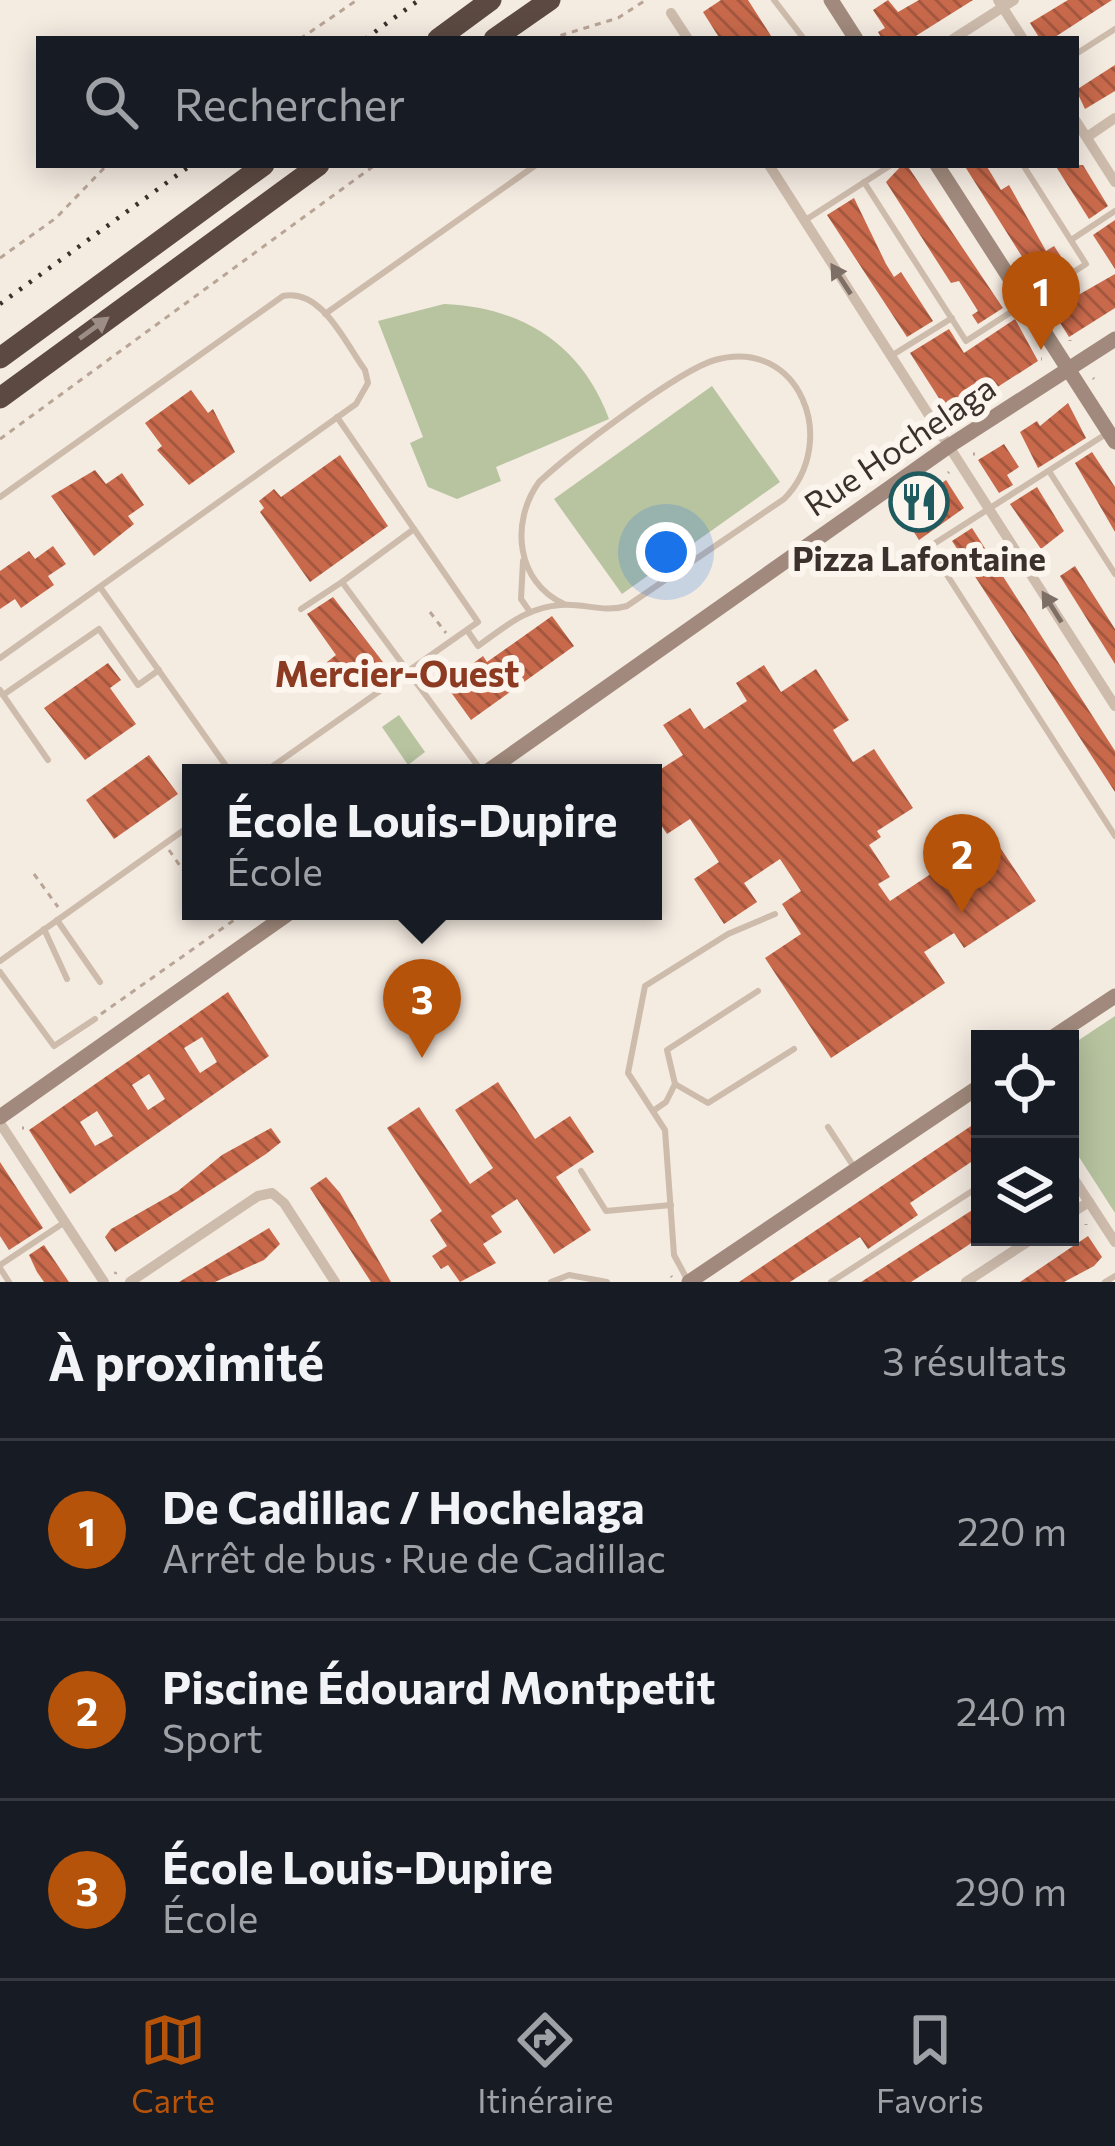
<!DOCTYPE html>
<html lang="fr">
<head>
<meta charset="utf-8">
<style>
  body { margin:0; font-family:Commissioner,sans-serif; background:#20242c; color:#f1f3f6 }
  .controls { position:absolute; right:36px; bottom:36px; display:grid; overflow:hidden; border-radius:0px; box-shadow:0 6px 30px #0003 }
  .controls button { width:108px; height:108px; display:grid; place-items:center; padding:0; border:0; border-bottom:3px solid #363941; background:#171b24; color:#f1f3f6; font:60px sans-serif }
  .you { position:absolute; left:666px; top:552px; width:42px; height:42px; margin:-30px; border:9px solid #fff; border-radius:50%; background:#1a73e8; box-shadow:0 0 0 18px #1a73e833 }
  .badge { display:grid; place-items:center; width:78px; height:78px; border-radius:50%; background:#b45309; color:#fff; font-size:39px; font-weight:700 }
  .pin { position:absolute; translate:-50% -99px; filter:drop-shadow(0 3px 6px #0008) }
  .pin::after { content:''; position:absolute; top:63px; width:42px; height:36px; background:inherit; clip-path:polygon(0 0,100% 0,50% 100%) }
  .popup { position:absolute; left:182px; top:764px; width:480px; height:156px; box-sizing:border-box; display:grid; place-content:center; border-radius:0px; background:#171b24; filter:drop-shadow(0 3px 9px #0005); font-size:39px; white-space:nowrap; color:#9ea1a6 }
  .popup b { font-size:45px; color:#f1f3f6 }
  .popup::after { content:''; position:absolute; left:50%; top:100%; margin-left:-24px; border:24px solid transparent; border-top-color:#171b24 }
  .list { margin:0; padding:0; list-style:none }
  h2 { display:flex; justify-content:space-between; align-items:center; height:156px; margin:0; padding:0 48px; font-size:51px }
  h2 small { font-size:39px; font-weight:400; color:#9ea1a6 }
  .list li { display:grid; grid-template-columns:78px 1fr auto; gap:36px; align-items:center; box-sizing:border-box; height:180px; padding:0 48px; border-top:3px solid #363941 }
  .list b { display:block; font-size:45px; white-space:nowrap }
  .list p { margin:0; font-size:39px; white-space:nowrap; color:#9ea1a6 }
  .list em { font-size:39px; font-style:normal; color:#9ea1a6 }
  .icon { flex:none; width:66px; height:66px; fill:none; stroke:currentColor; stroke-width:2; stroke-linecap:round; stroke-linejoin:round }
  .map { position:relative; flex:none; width:1115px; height:1282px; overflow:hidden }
  .search { position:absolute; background:#171b24; box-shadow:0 6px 30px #0003; left:36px; right:36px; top:36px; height:132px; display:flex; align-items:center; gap:30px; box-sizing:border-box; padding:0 42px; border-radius:0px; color:#9ea1a6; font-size:45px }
  .sheet { height:696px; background:#171b24 }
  nav { display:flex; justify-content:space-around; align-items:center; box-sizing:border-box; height:168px; border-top:3px solid #363941; background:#171b24; font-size:33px; color:#9ea1a6 }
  nav a { display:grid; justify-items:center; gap:6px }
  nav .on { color:#b45309 }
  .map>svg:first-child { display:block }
</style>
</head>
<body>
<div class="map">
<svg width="1115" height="1282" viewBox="0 0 1115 1282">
  <defs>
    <pattern id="building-back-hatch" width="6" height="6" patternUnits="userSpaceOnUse" patternTransform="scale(3)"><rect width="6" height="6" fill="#c8694b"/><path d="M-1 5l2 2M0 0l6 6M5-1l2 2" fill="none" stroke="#a4573f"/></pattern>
  </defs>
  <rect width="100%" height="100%" fill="#f4ebe1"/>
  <!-- park -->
  <g fill="#b8c4a0">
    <path d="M444 304C522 307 582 345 609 419L496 467 501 481 457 499 428 487 410 443 423 437 378 321Z"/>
    <polygon points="712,386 780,482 622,594 554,499"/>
    <polygon points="399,715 425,752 408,765 382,727"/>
    <polygon points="1115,1016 1115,1213 1070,1143 1070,1046"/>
  </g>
  <!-- building -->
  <g fill="url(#building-back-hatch)" fill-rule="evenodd">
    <polygon points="721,0 748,0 773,39 720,39 703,12"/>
    <polygon points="888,0 898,12 919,0 973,0 911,39 882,39 878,32 885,28 873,10"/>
    <polygon points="1068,0 1112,0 1052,39 1040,39 1030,23"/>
    <polygon points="1115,65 1115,91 1085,109 1076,90"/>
    <polygon points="902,165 907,165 1003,308 978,324 972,315 978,311 959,281 951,283 886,182"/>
    <polygon points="964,165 986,165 1001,190 1009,185 1046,251 1054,246 1068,267 1040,285"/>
    <polygon points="1055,165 1083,165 1108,206 1089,219"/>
    <polygon points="854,198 886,264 894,277 901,272 933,321 907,337 827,215"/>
    <polygon points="1115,220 1115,269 1093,235"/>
    <polygon points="1115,274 1115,308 1069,337 1052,310"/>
    <polygon points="1015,319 1038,361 951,417 910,353 949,329 964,353"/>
    <polygon points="191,390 208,413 213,409 235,452 189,485 157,450 162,446 145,423"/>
    <polygon points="1068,403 1086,438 1038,468 1020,432 1037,421 1040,426"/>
    <polygon points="1004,444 1019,467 1007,475 1013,485 999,493 978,460"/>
    <polygon points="1092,452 1115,487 1115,532 1075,463"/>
    <polygon points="340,455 388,526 310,582 260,512 264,508 259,501 274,489 281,497"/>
    <polygon points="95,470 106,484 122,473 144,505 128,516 134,524 94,556 51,496"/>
    <polygon points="946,480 964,508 919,540 901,512"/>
    <polygon points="1037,487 1064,531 1041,549 1010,504"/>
    <polygon points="972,528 1115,751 1115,792 952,541"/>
    <polygon points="53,546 66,564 48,576 54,585 21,608 15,599 0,609 0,571 29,551 35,559"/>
    <polygon points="1075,566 1115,629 1115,664 1060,576"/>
    <polygon points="333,597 386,666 365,682 359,674 343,685 327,662 336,655 307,614"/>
    <polygon points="552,616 574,646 471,720 445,684 483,656 487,662"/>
    <polygon points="108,663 121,680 110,688 136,724 85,760 44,708"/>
    <polygon points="764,665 781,692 816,669 849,720 833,730 853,762 874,749 913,808 877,831 881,837 869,845 890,877 878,884 890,901 991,834 1036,901 964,948 954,933 924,952 945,983 831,1058 765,958 801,934 782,904 801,891 780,859 744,883 757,902 724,924 694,879 719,862 690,819 667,834 653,813 653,774 683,755 663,725 690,708 704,729 747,701 736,683"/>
    <polygon points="149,755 178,794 114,839 86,800"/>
    <path d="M228 992 269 1056 70 1194 29 1130ZM202 1037 217 1062 200 1073 184 1048ZM149 1074 165 1099 148 1110 132 1085ZM97 1111 113 1136 95 1146 80 1122Z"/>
    <polygon points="498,1082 535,1139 570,1116 594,1152 556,1177 591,1230 554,1254 517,1199 491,1216 502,1232 483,1244 496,1263 460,1282 448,1265 441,1269 432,1256 447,1246 430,1220 442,1211 387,1128 419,1107 470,1184 493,1168 455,1110"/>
    <polygon points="980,1120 980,1156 910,1203 918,1215 868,1249 860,1237 790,1282 739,1282"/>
    <polygon points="271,1128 281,1142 266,1154 115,1252 105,1237 111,1229 178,1191 222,1155"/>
    <polygon points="0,1162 43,1228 9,1250 0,1236"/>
    <polygon points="326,1177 340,1193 391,1282 371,1282 310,1188"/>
    <polygon points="980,1205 980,1237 964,1248 911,1282 861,1282"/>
    <polygon points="269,1228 280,1244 264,1260 215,1282 179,1282"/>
    <polygon points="1088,1236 1102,1257 1094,1266 1064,1282 1020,1282"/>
    <polygon points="44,1245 69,1282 44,1282 37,1272 29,1255"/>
  </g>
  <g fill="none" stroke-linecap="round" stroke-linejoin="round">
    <!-- path -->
    <g stroke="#b9a596" stroke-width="3" stroke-dasharray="6 6" stroke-linecap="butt">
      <polyline points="300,39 357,0"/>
      <polyline points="549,39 618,18 646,0"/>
      <polyline points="0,258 56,218 107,165"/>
      <polyline points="1070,341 1070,340"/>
      <polyline points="1041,359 1042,359"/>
      <polyline points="1093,378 1094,379"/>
      <polyline points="948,420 948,418"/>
      <polyline points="0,439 375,165"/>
      <polyline points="973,454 975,454"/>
      <polyline points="948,473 949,472"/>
      <polyline points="430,612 446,633"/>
      <polyline points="169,850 185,873"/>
      <polyline points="34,874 58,907"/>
      <polyline points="101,1014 247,911"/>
      <polyline points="22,1128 24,1128"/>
      <polyline points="1086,1225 1086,1224"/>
      <polyline points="115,1274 116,1272"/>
      <polyline points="671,1276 672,1277"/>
    </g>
    <!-- lane -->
    <g stroke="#cdbbac" stroke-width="6">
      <polyline points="774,0 804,39"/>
      <polyline points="1076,54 1115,29"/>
      <polyline points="864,182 966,341 1086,264 1023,165"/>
      <polyline points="807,219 891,165"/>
      <polyline points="1071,240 1115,211"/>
      <polyline points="325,314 536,165"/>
      <polyline points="891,356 952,318"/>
      <polyline points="1106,434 929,547 1115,836"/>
      <polyline points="1049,471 1115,574"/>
      <path d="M0 497 283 296C322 288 345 343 365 370L368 383 356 404 0 658"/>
      <polyline points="414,529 342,582 483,773"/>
      <polyline points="523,561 521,599 528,609"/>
      <polyline points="100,587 231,773"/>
      <polyline points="301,609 342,582"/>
      <path d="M467 630 478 646C506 626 527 607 561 605 584 603 603 613 627 606L784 499C841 441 799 336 715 360 679 370 569 454 539 482 510 522 516 582 564 604"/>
      <polyline points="0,690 3,695 99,629 138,685 159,670"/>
      <polyline points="3,695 48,760"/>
      <polyline points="263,773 478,622 337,417"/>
      <polyline points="57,920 100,982"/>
      <polyline points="44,929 67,979"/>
      <polyline points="0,961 191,825"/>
      <polyline points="0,972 54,1046 95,1019"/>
      <polyline points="675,1084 708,1103 794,1049"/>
      <polyline points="653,1111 666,1102 675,1084 667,1050 758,991"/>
      <polyline points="828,1127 854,1167"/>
      <polyline points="581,1171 606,1211 671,1205"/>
      <polyline points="0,1265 65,1222"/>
      <polyline points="0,1268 9,1282"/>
      <polyline points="687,1279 674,1255 665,1130 628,1073 645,986 728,934 775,914"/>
      <polyline points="551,1282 569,1275 607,1282"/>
      <polyline points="831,1282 980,1186"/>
      <polyline points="1105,1282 1115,1276"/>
    </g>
    <!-- street -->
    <g stroke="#cdbbac" stroke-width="10">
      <polyline points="998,0 1023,39"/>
      <polyline points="671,13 688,39"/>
      <polyline points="953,39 1014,0"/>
      <polyline points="1076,121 1115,182"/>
      <polyline points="1087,137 1115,118"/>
      <polyline points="769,165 1115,706"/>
      <polyline points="0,1123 104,1282"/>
      <polyline points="1070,1173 1115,1242"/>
      <polyline points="1070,1214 1089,1202"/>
      <polyline points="130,1282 258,1196 272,1193 284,1203 335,1282"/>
      <polyline points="966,1282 1035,1237"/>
    </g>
    <!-- secondary -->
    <g stroke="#a18a7d" stroke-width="15">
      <polyline points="831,0 856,39"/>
      <polyline points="937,165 1115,442"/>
      <polyline points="485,773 949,446 1115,339"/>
      <polyline points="1050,1039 1115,996"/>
      <polyline points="0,1117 292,911"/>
      <polyline points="689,1282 980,1086"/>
    </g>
    <!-- highway -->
    <g stroke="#5c4a42" stroke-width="21">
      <polyline points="438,39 491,0"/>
      <polyline points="494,39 550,0"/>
      <polyline points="0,358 264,165"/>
      <polyline points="0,398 319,165"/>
    </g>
    <!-- rail -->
    <g stroke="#3b302b" stroke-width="4.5" stroke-dasharray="3 9" stroke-linecap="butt">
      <polyline points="365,39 419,0"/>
      <polyline points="0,304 191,165"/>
    </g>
  </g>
  <!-- one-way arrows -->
  <defs><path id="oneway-solid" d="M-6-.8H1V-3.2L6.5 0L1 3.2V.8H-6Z" transform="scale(3)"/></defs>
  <g fill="#7d6f65">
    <use href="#oneway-solid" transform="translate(841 279) rotate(-123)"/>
    <use href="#oneway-solid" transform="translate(1052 607) rotate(-122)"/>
  </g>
  <use fill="#9c8e87" href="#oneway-solid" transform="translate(94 328) rotate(-36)"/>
  <!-- icons -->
  <defs>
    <g id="restaurant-ring" transform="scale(3)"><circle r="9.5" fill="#fbf5ee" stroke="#1f5a5e" stroke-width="1.5"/><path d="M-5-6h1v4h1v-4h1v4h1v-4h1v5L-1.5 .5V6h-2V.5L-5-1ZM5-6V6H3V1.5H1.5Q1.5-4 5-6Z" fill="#1f5a5e"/></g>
  </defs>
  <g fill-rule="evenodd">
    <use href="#restaurant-ring" x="919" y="502"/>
  </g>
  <g text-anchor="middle" stroke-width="12" stroke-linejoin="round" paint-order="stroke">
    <!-- street labels -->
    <g font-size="33" fill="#3b302b" stroke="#fbf5ee">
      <text transform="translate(900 446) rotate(-34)" y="12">Rue Hochelaga</text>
    </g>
    <!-- poi labels -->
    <g font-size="33" font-weight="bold" fill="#3b302b" stroke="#fbf5ee">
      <text x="919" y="571">Pizza Lafontaine</text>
    </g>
    <!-- neighbourhood labels -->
    <g font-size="36" font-weight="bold" fill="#8c3b22" stroke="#fbf5ee">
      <text x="397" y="687">Mercier-Ouest</text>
    </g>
  </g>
</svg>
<div class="controls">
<button><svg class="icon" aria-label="locate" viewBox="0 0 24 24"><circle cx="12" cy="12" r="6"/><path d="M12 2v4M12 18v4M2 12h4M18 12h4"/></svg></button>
<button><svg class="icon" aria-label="layers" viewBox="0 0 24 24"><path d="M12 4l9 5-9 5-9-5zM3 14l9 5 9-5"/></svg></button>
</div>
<div class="you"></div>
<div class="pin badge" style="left:1041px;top:350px">1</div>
<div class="pin badge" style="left:962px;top:913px">2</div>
<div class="pin badge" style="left:422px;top:1058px">3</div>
<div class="popup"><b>École Louis-Dupire</b>École</div>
<div class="search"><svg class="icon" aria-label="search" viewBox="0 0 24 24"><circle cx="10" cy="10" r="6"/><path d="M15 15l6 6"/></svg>Rechercher</div>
</div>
<section class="sheet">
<h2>À proximité<small>3 résultats</small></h2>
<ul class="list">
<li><span class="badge">1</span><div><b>De Cadillac / Hochelaga</b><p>Arrêt de bus · Rue de Cadillac</p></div><em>220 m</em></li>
<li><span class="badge">2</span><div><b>Piscine Édouard Montpetit</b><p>Sport</p></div><em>240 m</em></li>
<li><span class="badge">3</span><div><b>École Louis-Dupire</b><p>École</p></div><em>290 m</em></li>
</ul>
</section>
<nav>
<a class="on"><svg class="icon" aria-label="map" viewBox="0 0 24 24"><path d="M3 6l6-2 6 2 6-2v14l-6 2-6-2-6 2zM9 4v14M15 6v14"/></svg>Carte</a>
<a><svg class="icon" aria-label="directions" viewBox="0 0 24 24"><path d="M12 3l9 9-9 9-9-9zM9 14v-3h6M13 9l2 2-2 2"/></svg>Itinéraire</a>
<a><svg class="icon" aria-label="saved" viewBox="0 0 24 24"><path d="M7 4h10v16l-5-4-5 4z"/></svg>Favoris</a>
</nav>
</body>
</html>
